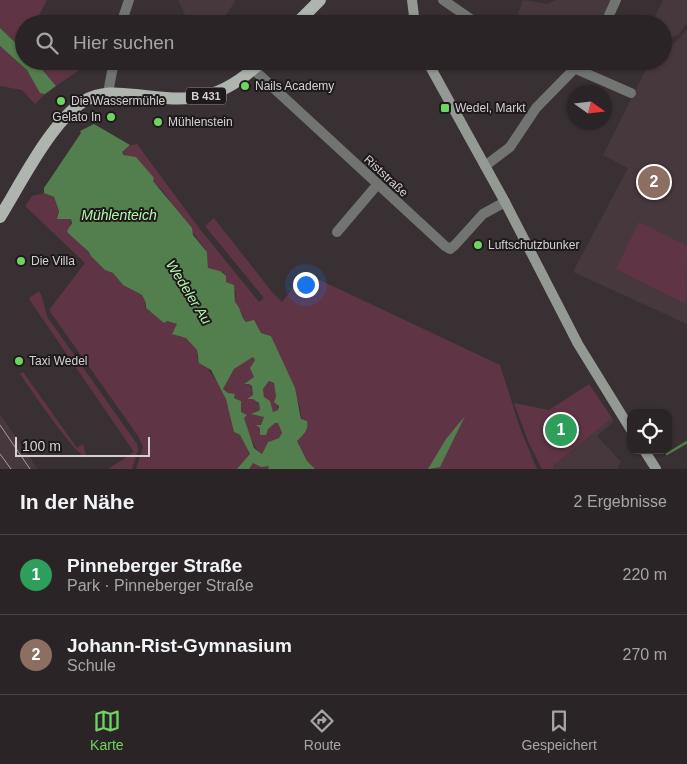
<!DOCTYPE html>
<html lang="de">
<head>
<meta charset="utf-8">
<style>
  body { margin:0; font-family:Arial,sans-serif; background:#332c2e; color:#f1f3f6 }
  .controls { position:absolute; right:15px; bottom:15px; display:grid; overflow:hidden; border-radius:10px; box-shadow:0 1px 4px #0004 }
  .controls button { width:45px; height:45px; display:grid; place-items:center; padding:0; border:0; border-bottom:1px solid #474143; background:#2b2426; color:#f1f3f6; font:25px sans-serif }
  .compass { position:absolute; left:567px; top:85px; width:45px; height:45px; border-radius:50%; background:#2b2426; box-shadow:0 1px 4px #0004; rotate:104deg }
  .scale { position:absolute; left:15px; bottom:12px; width:135px; box-sizing:border-box; padding-left:5px; border:2px solid #d6d0d2; border-top:0; font-size:14px; line-height:18px; white-space:nowrap; color:#d6d0d2; -webkit-text-stroke:4px #1e1a1b; paint-order:stroke }
  .you { position:absolute; left:305px; top:284px; width:18px; height:18px; margin:-12px; border:4px solid #fff; border-radius:50%; background:#1a73e8; box-shadow:0 0 0 8px #1a73e833 }
  .badge { display:grid; place-items:center; width:32px; height:32px; border-radius:50%; background:#6ed360; color:#fff; font-size:16px; font-weight:700 }
  .pin { position:absolute; translate:-50% -50%; border:2px solid #fff; box-shadow:0 1px 5px #0006 }
  .list { margin:0; padding:0; list-style:none }
  h2 { display:flex; justify-content:space-between; align-items:center; height:65px; margin:0; padding:0 20px; font-size:21px }
  h2 small { font-size:16px; font-weight:400; color:#a6a4a7 }
  .list li { display:grid; grid-template-columns:32px 1fr auto; gap:15px; align-items:center; box-sizing:border-box; height:80px; padding:0 20px; border-top:1px solid #474143 }
  .list b { display:block; font-size:19px; white-space:nowrap }
  .list p { margin:0; font-size:16px; white-space:nowrap; color:#a6a4a7 }
  .list em { font-size:16px; font-style:normal; color:#a6a4a7 }
  .icon { flex:none; width:28px; height:28px; fill:none; stroke:currentColor; stroke-width:2; stroke-linecap:round; stroke-linejoin:round }
  .map { position:relative; flex:none; width:687px; height:469px; overflow:hidden }
  .search { position:absolute; background:#2b2426; box-shadow:0 1px 4px #0004; left:15px; right:15px; top:15px; height:55px; display:flex; align-items:center; gap:12px; box-sizing:border-box; padding:0 18px; border-radius:28px; color:#a6a4a7; font-size:19px }
  .sheet { height:225px; background:#2b2426 }
  nav { display:flex; justify-content:space-around; align-items:center; box-sizing:border-box; height:70px; border-top:1px solid #474143; background:#2b2426; font-size:14px; color:#a6a4a7 }
  nav a { display:grid; justify-items:center; gap:2px }
  nav .on { color:#6ed360 }
  .map>svg:first-child { display:block }
</style>
</head>
<body>
<div class="map">
<svg width="687" height="469" viewBox="0 0 687 469">
  <rect width="100%" height="100%" fill="#393033"/>
  <!-- built -->
  <g fill="#47383d">
    <polygon points="178,0 236,0 220,24 195,24 186,17"/>
    <polygon points="523,0 547,4 556,0 611,0 600,24 515,24"/>
    <polygon points="663,0 687,0 687,23 679,34 663,42 663,24 652,24"/>
    <polygon points="687,29 687,324 573,272 628,168 603,155 650,61 663,61 663,48 675,43"/>
    <polygon points="0,414 28,455 38,469 0,469"/>
    <polygon points="612,418 614,421 597,436 621,462 617,469 555,469 553,466"/>
  </g>
  <!-- green -->
  <g fill="#5f3545">
    <polygon points="0,0 47,0 37,19 42,24 24,24 24,51 0,28"/>
    <polygon points="0,46 27,70 40,92 45,94 35,104 22,90 0,86"/>
    <polygon points="35,61 74,61 78,71 56,86"/>
    <polygon points="137,144 199,228 259,302 264,298 205,226 214,218 272,292 282,302 305,273 500,365 521,431 537,469 315,469 307,461 297,441 304,434 300,407 271,336 261,333 254,321 246,322 235,302 236,292 208,268 207,252 163,191 122,152 125,147"/>
    <path d="M44 193 54 197 59 211 57 216 71 219 69 234 89 252 105 270 113 273 123 285 142 295 146 303 145 308 162 320 177 324V327L174 330 180 337H186L197 350V357C216 376 234 404 234 432L240 435 250 454 270 466 268 469H136L143 447 138 436 49 310 85 263 25 206 32 196Z"/>
    <polygon points="639,222 687,246 686,304 616,269"/>
    <path d="M39 291C44 300 44 308 48 318L137 444 138 450 132 469H108L134 452 31 302 29 298Z"/>
    <path d="M253 357 255 360 254 377 244 384 251 385 253 395 249 399C257 398 259 403 260 410L254 412V415L264 417 261 425H257L268 429 274 423H278L282 433 279 438 268 442 262 454C249 444 244 421 239 406L241 401 234 398 235 395 228 393 223 389 234 369Z"/>
    <path d="M23 372 77 448 83 444 87 458C75 455 30 388 20 374Z"/>
    <polygon points="269,381 274,383 278,410 273,412 264,398 263,389"/>
    <polygon points="589,384 612,418 553,466 554,469 542,469 528,441 514,403 549,410"/>
  </g>
  <!-- water -->
  <g fill="#537e4d" fill-rule="evenodd">
    <polygon points="0,28 24,51 24,61 35,61 56,86 45,94 40,93 27,70 0,46"/>
    <path d="M94 124 130 145 122 152 124 155 136 157 154 178 153 181 192 228 193 235 207 252 208 268 220 271 226 276V282L234 285 235 302C241 308 240 315 246 322L254 320 261 333 271 336 295 388 301 419 307 421C309 430 303 435 297 441L307 461 315 469H268L269 466 261 467 253 463 249 469H237L250 454 240 435 234 432 226 399 211 370 199 363 197 350 186 338 172 334 177 324 167 321 164 323 146 308V303L142 295 123 285 113 273 105 270 91 256 89 252 69 234 67 231 72 223 71 219H57L59 211 54 197 44 193V188L81 133 80 131ZM253 357 255 360 250 368 254 377 244 384H249L252 386 253 395 247 399H253L259 403 260 410 251 414 264 417 261 425H256L260 428V435H266L268 429 275 423H278L282 433 279 438 268 442 262 454 254 448 244 418 247 415 241 412V401L234 398 235 394 228 393 223 389 234 369ZM269 381 274 383 276 397 274 402 279 406 278 410 273 412 270 401 264 397 263 389Z"/>
    <polygon points="465,416 440,467 428,469 446,439"/>
  </g>
  <g fill="none" stroke-linecap="round" stroke-linejoin="round">
    <!-- stream -->
    <polyline stroke="#537e4d" stroke-width="2.5" points="667,454 687,442"/>
    <!-- street -->
    <g stroke="#727471" stroke-width="10">
      <polyline points="443,0 478,24"/>
      <polyline points="121,24 129,0"/>
      <polyline points="605,24 616,0"/>
      <polyline points="253,69 445,246 450,249 455,245 483,214 505,202"/>
      <polyline points="576,69 631,93"/>
      <polyline points="108,93 114,61"/>
      <polyline points="485,166 510,147 536,108 582,61"/>
      <polyline points="337,232 377,185"/>
    </g>
    <!-- secondary -->
    <g stroke="#959994" stroke-width="10">
      <polyline points="412,0 415,24"/>
      <polyline points="427,61 505,202 578,344 631,430"/>
      <polyline points="644,450 656,469"/>
    </g>
    <!-- primary -->
    <g stroke="#afb5ae" stroke-width="12">
      <polyline points="296,24 320,0"/>
      <path d="M0 217C21 183 51 122 84 101 101 91 118 93 136 95 191 102 220 102 262 61"/>
    </g>
    <!-- tram -->
    <g stroke="#a6a0a2" stroke-width="1">
      <polyline points="0,425 30,469"/>
      <polyline points="0,454 11,469"/>
    </g>
  </g>
  <!-- markers -->
  <g fill="#6ed360" stroke="#1e1a1b" stroke-width="2">
    <circle cx="245" cy="86" r="5"/>
    <circle cx="61" cy="101" r="5"/>
    <rect x="440" y="103" width="10" height="10" rx="2.5"/>
    <circle cx="111" cy="117" r="5"/>
    <circle cx="158" cy="122" r="5"/>
    <circle cx="478" cy="245" r="5"/>
    <circle cx="21" cy="261" r="5"/>
    <circle cx="19" cy="361" r="5"/>
  </g>
  <g text-anchor="middle" stroke-width="4" stroke-linejoin="round" paint-order="stroke">
    <!-- shield labels -->
    <rect fill="#1e1a1b" stroke="#9f999b" stroke-width="1" x="186" y="87.5" width="40" height="17" rx="4"/>
    <g font-size="11" font-weight="bold" fill="#d6d0d2">
      <text x="206" y="100">B 431</text>
    </g>
    <!-- poi labels -->
    <g font-size="12" fill="#d6d0d2" stroke="#1e1a1b" text-anchor="start">
      <text x="255" y="90">Nails Academy</text>
      <text x="71" y="105">Die Wassermühle</text>
      <text x="455" y="112">Wedel, Markt</text>
      <text x="101" y="121" text-anchor="end">Gelato In</text>
      <text x="168" y="126">Mühlenstein</text>
      <text x="488" y="249">Luftschutzbunker</text>
      <text x="31" y="265">Die Villa</text>
      <text x="29" y="365">Taxi Wedel</text>
    </g>
    <!-- street labels -->
    <g font-size="12" fill="#d6d0d2" stroke="#1e1a1b">
      <text transform="translate(386 176) rotate(43)" y="4">Riststraße</text>
    </g>
    <!-- water labels -->
    <g font-size="14" font-style="italic" fill="#b7f7ad" stroke="#1e1a1b">
      <text x="119" y="220">Mühlenteich</text>
      <text transform="translate(189 292) rotate(58)" y="5">Wedeler Au</text>
    </g>
  </g>
</svg>
<div class="controls">
<button><svg class="icon" aria-label="locate" viewBox="0 0 24 24"><circle cx="12" cy="12" r="6"/><path d="M12 2v4M12 18v4M2 12h4M18 12h4"/></svg></button>
</div>
<svg class="compass" viewBox="-18 -18 36 36"><path d="M0-13l5 13h-10z" fill="#e53935"/><path d="M0 13l5-13h-10z" fill="#a6a4a7"/></svg>
<div class="scale">100 m</div>
<div class="you"></div>
<div class="pin badge" style="left:561px;top:430px;background:#2e9e5b">1</div>
<div class="pin badge" style="left:654px;top:182px;background:#8d6e63">2</div>
<div class="search"><svg class="icon" aria-label="search" viewBox="0 0 24 24"><circle cx="10" cy="10" r="6"/><path d="M15 15l6 6"/></svg>Hier suchen</div>
</div>
<section class="sheet">
<h2>In der Nähe<small>2 Ergebnisse</small></h2>
<ul class="list">
<li><span class="badge" style="background:#2e9e5b">1</span><div><b>Pinneberger Straße</b><p>Park · Pinneberger Straße</p></div><em>220 m</em></li>
<li><span class="badge" style="background:#8d6e63">2</span><div><b>Johann-Rist-Gymnasium</b><p>Schule</p></div><em>270 m</em></li>
</ul>
</section>
<nav>
<a class="on"><svg class="icon" aria-label="map" viewBox="0 0 24 24"><path d="M3 6l6-2 6 2 6-2v14l-6 2-6-2-6 2zM9 4v14M15 6v14"/></svg>Karte</a>
<a><svg class="icon" aria-label="directions" viewBox="0 0 24 24"><path d="M12 3l9 9-9 9-9-9zM9 14v-3h6M13 9l2 2-2 2"/></svg>Route</a>
<a><svg class="icon" aria-label="saved" viewBox="0 0 24 24"><path d="M7 4h10v16l-5-4-5 4z"/></svg>Gespeichert</a>
</nav>
</body>
</html>
